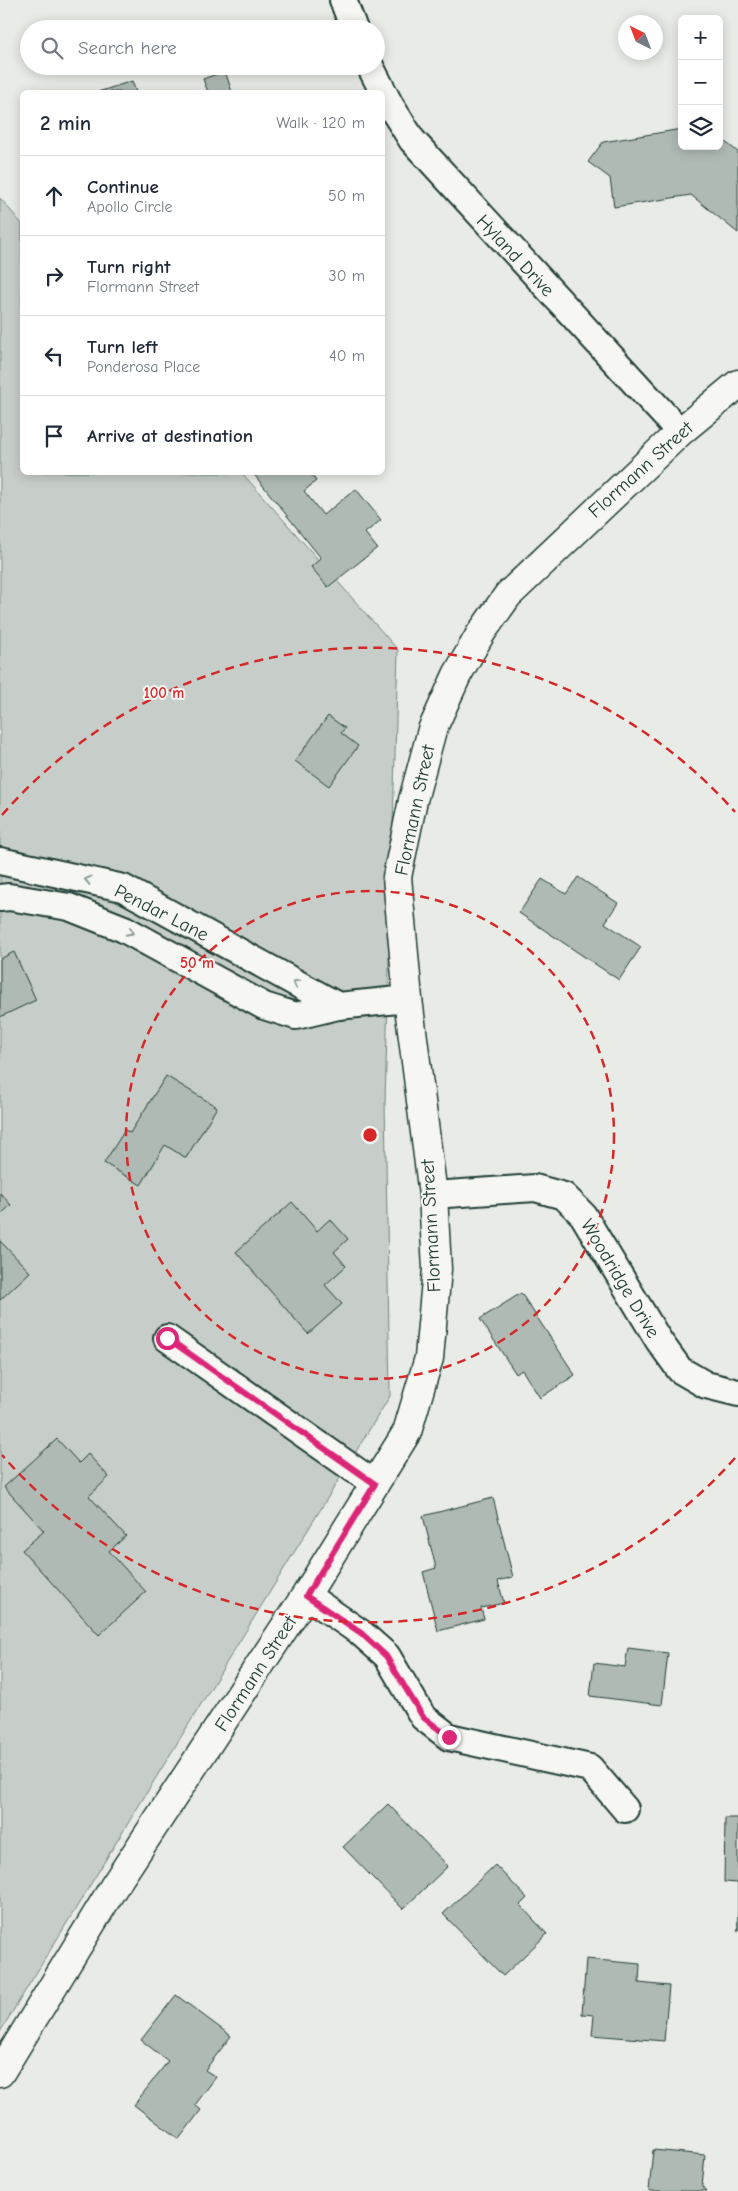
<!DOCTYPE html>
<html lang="en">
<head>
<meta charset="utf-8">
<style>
  body { margin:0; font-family:"Comic Neue",sans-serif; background:#f6f6f7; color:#1f2937 }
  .controls { position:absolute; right:15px; top:15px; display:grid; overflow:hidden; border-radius:8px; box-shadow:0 2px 12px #0003 }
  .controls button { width:45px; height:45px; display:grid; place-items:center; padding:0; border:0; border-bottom:1px solid #e0e1e3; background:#fff; color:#1f2937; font:25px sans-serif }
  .compass { position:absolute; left:618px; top:15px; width:45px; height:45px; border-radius:50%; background:#fff; box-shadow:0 2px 12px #0003; rotate:318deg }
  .stop { position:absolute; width:15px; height:15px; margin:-11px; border:4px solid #db2777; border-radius:50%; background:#fff }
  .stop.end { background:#db2777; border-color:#fff; box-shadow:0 1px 5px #0008 }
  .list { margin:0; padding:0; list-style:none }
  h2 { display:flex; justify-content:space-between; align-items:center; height:65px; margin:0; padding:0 20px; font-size:21px }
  h2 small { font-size:16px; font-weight:400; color:#747a83 }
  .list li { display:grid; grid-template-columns:32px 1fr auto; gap:15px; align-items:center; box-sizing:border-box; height:80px; padding:0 20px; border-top:1px solid #e0e1e3 }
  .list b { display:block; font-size:19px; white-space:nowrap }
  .list p { margin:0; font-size:16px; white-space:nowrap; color:#747a83 }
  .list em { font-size:16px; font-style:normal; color:#747a83 }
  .icon { flex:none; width:28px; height:28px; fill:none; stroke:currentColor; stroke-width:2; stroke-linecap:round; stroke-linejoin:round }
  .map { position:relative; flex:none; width:738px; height:2191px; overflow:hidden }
  .search { position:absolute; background:#fff; box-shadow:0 2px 12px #0003; left:20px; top:20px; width:365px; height:55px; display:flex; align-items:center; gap:12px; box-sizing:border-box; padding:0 18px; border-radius:28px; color:#747a83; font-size:19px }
  .panel { position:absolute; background:#fff; box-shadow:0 2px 12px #0003; left:20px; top:90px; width:365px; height:385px; border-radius:8px }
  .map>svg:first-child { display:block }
</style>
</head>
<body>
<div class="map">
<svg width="738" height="2191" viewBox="0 0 738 2191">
  <rect width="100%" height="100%" fill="#e9ebe7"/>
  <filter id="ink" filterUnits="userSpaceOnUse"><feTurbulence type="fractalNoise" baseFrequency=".02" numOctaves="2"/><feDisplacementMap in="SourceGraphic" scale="10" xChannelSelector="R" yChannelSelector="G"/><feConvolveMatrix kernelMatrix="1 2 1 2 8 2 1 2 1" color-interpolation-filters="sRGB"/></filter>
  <g filter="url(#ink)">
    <!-- green -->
    <polygon fill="#c7cec9" stroke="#73867e" points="0,198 22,224 22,472 242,473 398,650 385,1102 390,1396 0,2032"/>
    <!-- building -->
    <g fill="#b0bab5" stroke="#1f3d34">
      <polygon points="225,71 232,92 208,92 203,79"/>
      <polygon points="132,81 136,92 98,92"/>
      <polygon points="682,129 682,146 719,146 719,137 738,152 738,233 691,195 614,207 610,178 588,162 603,142"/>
      <polygon points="252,472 310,472 316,481 304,491 323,515 356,489 381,520 365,533 377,548 328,587 311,567 321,558"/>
      <polygon points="328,716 345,728 341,733 358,746 329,786 295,761"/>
      <polygon points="578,877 618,903 605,923 641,947 619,980 519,913 542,879 566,894"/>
      <polygon points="14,952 36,1000 0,1017 0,959"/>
      <polygon points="166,1076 217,1107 186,1158 165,1145 141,1185 104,1163 125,1130 130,1133"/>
      <polygon points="0,1193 11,1205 0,1215"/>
      <polygon points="292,1202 317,1231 330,1219 348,1239 334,1252 346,1266 325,1285 342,1304 308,1334 236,1252"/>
      <polygon points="0,1241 30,1272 0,1300"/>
      <polygon points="521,1293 575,1375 540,1398 522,1370 516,1374 480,1319"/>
      <polygon points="57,1439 79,1463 88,1454 109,1477 89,1496 126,1536 109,1551 146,1592 99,1635 22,1550 44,1531 4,1487"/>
      <polygon points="493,1498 513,1577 498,1581 504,1603 481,1608 484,1619 438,1631 423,1572 436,1568 423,1516"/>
      <polygon points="628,1648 668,1653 662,1705 590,1696 594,1663 625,1667"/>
      <polygon points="388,1804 448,1866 403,1909 343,1847"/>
      <polygon points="725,1818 738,1818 738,1931 738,1883 724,1882"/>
      <polygon points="495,1865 527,1898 520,1905 547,1934 503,1976 443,1914"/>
      <polygon points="586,1959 640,1964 639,1983 669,1986 664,2041 592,2035 594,2015 582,2014"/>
      <polygon points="176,1995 231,2036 205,2070 216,2077 195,2105 201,2110 179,2139 134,2105 168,2061 141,2040"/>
      <polygon points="653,2150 705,2155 702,2186 706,2191 649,2191"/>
    </g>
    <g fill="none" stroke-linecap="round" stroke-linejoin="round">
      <!-- street casing -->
      <g stroke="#1f3d34" stroke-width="30">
        <g id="street">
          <polyline points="343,0 354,29"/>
          <polyline points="370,66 390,105 412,140 680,432"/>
          <polyline points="0,861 123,888 338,1006"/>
          <polyline points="0,898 9,897 69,907 124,929 264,1006 296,1016 338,1006 408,999"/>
          <polyline points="433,1195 535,1188 564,1196 583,1215 659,1341 680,1370 706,1385 738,1393"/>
          <polyline points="167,1338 375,1484"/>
          <polyline points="306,1595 361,1633 387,1656 423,1717 449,1737 590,1768 625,1809"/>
        </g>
      </g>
      <!-- secondary casing -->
      <g stroke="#1f3d34" stroke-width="31">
        <polyline id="secondary" points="0,2073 113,1888 306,1595 407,1432 429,1358 437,1269 433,1195 408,999 397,877 413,800 432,730 457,675 481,633 508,595 680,432 738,384"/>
      </g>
      <!-- street -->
      <use href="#street" stroke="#f6f6f2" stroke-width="26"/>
      <!-- secondary -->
      <use href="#secondary" stroke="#f6f6f2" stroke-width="28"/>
    </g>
    <!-- one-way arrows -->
    <defs><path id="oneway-chevron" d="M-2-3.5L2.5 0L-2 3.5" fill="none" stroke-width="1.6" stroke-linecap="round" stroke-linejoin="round" transform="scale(1.25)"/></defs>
    <g stroke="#8a9a93">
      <use href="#oneway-chevron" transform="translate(88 880) rotate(-167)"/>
      <use href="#oneway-chevron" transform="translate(130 932) rotate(28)"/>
      <use href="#oneway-chevron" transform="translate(296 983) rotate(-151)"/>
    </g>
  </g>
  <g fill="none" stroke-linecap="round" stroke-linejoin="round" filter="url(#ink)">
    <!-- route -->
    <polyline stroke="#db2777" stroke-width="6" points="167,1338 375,1484 306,1596 361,1633 386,1656 423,1717 449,1737"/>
  </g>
  <!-- distance rings -->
  <g fill="none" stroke="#d62828" stroke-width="2.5" stroke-dasharray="9 6">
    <circle cx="370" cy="1135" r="244"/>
    <path d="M735 1458A488 488 0 0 1 2 1455M2 815A488 488 0 0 1 735 812"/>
  </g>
  <g text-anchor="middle" stroke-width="4" stroke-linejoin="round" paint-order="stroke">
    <!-- street labels -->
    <g font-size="19" fill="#1f3d34" stroke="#f6f6f2">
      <text transform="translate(516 255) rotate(47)" y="7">Hyland Drive</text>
      <text transform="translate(640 469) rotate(-42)" y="7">Flormann Street</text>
      <text transform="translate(414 810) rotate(-78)" y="7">Flormann Street</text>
      <text transform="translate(162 912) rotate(27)" y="7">Pendar Lane</text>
      <text transform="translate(430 1226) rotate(-93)" y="7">Flormann Street</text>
      <text transform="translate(621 1278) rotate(59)" y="7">Woodridge Drive</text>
      <text transform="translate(255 1673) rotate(-57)" y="7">Flormann Street</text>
    </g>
  </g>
  <circle cx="370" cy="1135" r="8" fill="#d62828" stroke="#f6f6f2" stroke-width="2.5"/>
  <g font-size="15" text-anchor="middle" font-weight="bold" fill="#d62828" stroke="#f6f6f2" stroke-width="4" stroke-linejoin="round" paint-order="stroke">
    <text x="164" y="698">100 m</text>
    <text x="197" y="968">50 m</text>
  </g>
</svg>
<div class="controls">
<button>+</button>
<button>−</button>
<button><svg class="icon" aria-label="layers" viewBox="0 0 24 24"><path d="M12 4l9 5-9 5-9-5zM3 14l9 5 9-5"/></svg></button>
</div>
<svg class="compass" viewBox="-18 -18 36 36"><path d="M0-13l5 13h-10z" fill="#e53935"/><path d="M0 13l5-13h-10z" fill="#747a83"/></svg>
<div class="stop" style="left:167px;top:1338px"></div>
<div class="stop end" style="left:449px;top:1737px"></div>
<div class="search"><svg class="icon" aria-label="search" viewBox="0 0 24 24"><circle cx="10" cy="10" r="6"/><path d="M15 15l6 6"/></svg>Search here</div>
<section class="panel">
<h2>2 min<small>Walk · 120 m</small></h2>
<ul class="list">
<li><svg class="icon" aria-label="ahead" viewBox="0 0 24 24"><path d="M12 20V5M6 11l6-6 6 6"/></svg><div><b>Continue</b><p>Apollo Circle</p></div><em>50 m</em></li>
<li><svg class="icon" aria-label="right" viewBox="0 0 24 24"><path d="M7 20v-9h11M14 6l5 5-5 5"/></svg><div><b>Turn right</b><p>Flormann Street</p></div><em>30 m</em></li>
<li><svg class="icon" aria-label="left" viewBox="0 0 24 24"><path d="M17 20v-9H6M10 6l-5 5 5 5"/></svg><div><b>Turn left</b><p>Ponderosa Place</p></div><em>40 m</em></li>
<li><svg class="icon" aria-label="arrive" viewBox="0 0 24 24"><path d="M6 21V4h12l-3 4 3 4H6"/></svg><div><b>Arrive at destination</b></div></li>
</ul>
</section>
</div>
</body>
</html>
